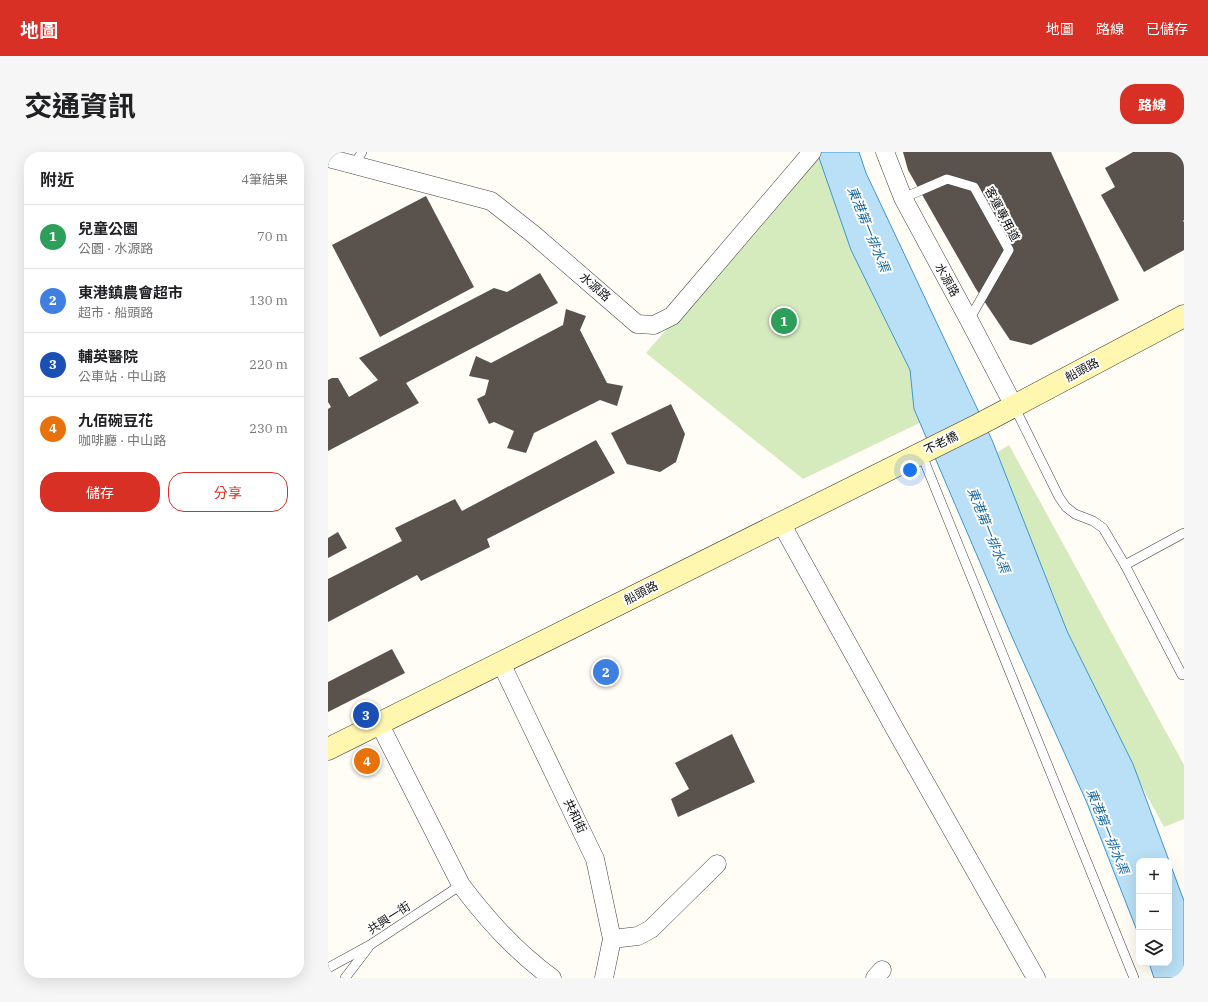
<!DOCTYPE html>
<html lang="zh-TW">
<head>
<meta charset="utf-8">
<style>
  body { margin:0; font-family:"IBM Plex Serif","Noto Sans TC",serif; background:#f6f6f6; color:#202124 }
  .controls { position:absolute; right:12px; bottom:12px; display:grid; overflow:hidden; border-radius:8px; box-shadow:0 4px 16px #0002 }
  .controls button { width:36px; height:36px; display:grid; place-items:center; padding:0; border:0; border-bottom:1px solid #e0e0e0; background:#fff; color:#202124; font:20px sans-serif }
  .you { position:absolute; left:582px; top:318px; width:14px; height:14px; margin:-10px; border:3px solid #fff; border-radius:50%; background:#1a73e8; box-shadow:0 0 0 6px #1a73e833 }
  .badge { display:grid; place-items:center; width:26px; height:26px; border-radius:50%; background:#d93025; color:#fff; font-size:13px; font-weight:700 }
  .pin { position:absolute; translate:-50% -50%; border:2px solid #fff; box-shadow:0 1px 4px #0006 }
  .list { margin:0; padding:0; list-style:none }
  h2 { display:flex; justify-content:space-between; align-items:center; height:52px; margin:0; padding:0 16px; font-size:17px }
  h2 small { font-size:13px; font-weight:400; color:#757577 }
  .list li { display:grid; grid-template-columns:26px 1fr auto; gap:12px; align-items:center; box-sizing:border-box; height:64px; padding:0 16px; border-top:1px solid #e0e0e0 }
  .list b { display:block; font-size:15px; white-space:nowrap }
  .list p { margin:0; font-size:13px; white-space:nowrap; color:#757577 }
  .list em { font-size:13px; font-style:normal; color:#757577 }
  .actions { display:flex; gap:8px; padding:12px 16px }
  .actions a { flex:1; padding:9px 0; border:1px solid #d93025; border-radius:16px; text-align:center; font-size:14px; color:#d93025 }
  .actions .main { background:#d93025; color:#fff }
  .icon { flex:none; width:22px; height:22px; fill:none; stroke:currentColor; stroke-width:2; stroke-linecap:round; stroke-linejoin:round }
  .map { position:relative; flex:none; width:856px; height:826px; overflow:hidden; border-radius:16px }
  header { display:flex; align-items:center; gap:24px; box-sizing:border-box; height:56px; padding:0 20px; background:#d93025; color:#fff }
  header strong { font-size:19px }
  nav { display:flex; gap:22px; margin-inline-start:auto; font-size:14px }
  .intro { display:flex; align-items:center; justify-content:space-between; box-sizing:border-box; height:96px; padding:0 24px }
  h1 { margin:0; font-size:28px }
  .button { padding:10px 18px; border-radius:16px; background:#d93025; color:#fff; font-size:14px; font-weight:700 }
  main { display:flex; gap:24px; padding:0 24px }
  aside { flex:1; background:#fff; border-radius:16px; box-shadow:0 4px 16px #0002 }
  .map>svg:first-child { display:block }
</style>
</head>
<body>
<header>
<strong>地圖</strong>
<nav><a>地圖</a><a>路線</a><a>已儲存</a></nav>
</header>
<div class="intro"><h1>交通資訊</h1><a class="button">路線</a></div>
<main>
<aside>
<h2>附近<small>4筆結果</small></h2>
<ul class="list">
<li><span class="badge" style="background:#2e9e5b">1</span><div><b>兒童公園</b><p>公園 · 水源路</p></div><em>70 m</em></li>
<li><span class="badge" style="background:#3f7fe0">2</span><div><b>東港鎮農會超市</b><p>超市 · 船頭路</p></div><em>130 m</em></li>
<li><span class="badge" style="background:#1a4fb4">3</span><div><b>輔英醫院</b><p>公車站 · 中山路</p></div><em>220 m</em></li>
<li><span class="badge" style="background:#e8710a">4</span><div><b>九佰碗豆花</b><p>咖啡廳 · 中山路</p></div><em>230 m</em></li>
</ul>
<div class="actions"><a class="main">儲存</a><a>分享</a></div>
</aside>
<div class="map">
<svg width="856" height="826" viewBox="0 0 856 826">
  <rect width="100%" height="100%" fill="#fffdf5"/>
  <!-- green -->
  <g fill="#d5ebbd">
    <polygon points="492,0 606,264 475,327 318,201"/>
    <polygon points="681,293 856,613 856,667 836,675 797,604 725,464 665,303"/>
  </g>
  <!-- water -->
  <polygon fill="#b9e0f7" stroke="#3f96cf" points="489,0 531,0 538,21 664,288 739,479 805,612 856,749 856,826 826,826 821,811 841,811 841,709 811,709 811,784 759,651 685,487 586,257 582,218 523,98"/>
  <!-- building -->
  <g fill="#5a524d">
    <polygon points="575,0 723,0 791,148 703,193 682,188 648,137 580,18"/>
    <polygon points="805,0 856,0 856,68 855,69 856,70 856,98 816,120 773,43 787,35 777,16"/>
    <polygon points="98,44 146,135 52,185 4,93"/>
    <polygon points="212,121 230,151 78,231 91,251 0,299 0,257 3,255 0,250 0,228 4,226 10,226 21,245 50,228 31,206 166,136 179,140"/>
    <polygon points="238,157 258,164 252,178 279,231 295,234 289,254 272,248 206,281 198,301 179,296 186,279 166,270 161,272 149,247 157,243 161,228 141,224 148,204 163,211 235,173"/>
    <polygon points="343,252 357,282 348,310 332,320 299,312 283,281"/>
    <polygon points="268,288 287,321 159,387 162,395 93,429 89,423 0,470 0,427 74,389 67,376 127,347 134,359"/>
    <polygon points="10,380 19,396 0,406 0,386"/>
    <polygon points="64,497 77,521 0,560 0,530"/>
    <polygon points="404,582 427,630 350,665 343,647 361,637 347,611"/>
  </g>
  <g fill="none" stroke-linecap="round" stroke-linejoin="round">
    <!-- service casing -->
    <g stroke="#444" stroke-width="10">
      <g id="service">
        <polyline points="26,13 34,0"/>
        <polyline points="575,46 619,27 646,35 681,98 641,168"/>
        <polyline points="686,254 731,345 738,355 747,362 765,369 775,376 797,413 854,523 856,522"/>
        <polyline points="593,301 806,826"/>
        <polyline points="797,413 856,381"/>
        <polyline points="0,816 42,793 133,733"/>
        <polyline points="17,826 40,796"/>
      </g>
    </g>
    <!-- minor casing -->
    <g stroke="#444" stroke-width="19">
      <g id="minor">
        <polyline points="557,0 575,46 641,168 686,254"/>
        <polyline points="0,6 163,49 205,82 309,172 326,173 344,164 484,0"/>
        <polyline points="453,371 568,579 708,826"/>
        <polyline points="173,511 267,707 284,787 276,826"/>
        <path d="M51 571 133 733C160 769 188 800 224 826"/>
        <polyline points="284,787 310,784 323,777 389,712"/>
        <polyline points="547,826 554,818"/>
      </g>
    </g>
    <!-- secondary casing -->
    <g stroke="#333" stroke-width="23">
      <polyline id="secondary" points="0,597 652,272 856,164"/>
    </g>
    <!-- service -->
    <use href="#service" stroke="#fff" stroke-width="9"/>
    <!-- minor -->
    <use href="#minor" stroke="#fff" stroke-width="18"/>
    <!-- secondary -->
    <use href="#secondary" stroke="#fff6b0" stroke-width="22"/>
  </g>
  <g text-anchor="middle" stroke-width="4" stroke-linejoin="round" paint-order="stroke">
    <!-- street labels -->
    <g font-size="12" fill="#111" stroke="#fff">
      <text transform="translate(674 62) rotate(62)" y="4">客運專用道</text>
      <text transform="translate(619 128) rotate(61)" y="4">水源路</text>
      <text transform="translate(267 135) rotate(41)" y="4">水源路</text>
      <text transform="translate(754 218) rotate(-28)" y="4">船頭路</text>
      <text transform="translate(613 291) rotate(-26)" y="4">不老橋</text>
      <text transform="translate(313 441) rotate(-27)" y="4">船頭路</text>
      <text transform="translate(247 664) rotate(64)" y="4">共和街</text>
      <text transform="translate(61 766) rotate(-33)" y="4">共興一街</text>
    </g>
    <!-- water labels -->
    <g font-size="13" font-style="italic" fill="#1768a6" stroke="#fff">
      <text transform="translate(541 77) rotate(68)" y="5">東港第一排水渠</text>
      <text transform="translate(661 378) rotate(68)" y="5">東港第一排水渠</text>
      <text transform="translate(780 679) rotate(68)" y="5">東港第一排水渠</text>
    </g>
  </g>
</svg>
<div class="controls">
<button>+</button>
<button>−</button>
<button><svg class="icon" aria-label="layers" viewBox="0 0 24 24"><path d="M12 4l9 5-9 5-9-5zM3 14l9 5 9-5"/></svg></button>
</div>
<div class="you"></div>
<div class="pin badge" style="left:456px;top:169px;background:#2e9e5b">1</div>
<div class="pin badge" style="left:278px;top:520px;background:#3f7fe0">2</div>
<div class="pin badge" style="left:38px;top:563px;background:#1a4fb4">3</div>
<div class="pin badge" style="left:39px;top:609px;background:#e8710a">4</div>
</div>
</main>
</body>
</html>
